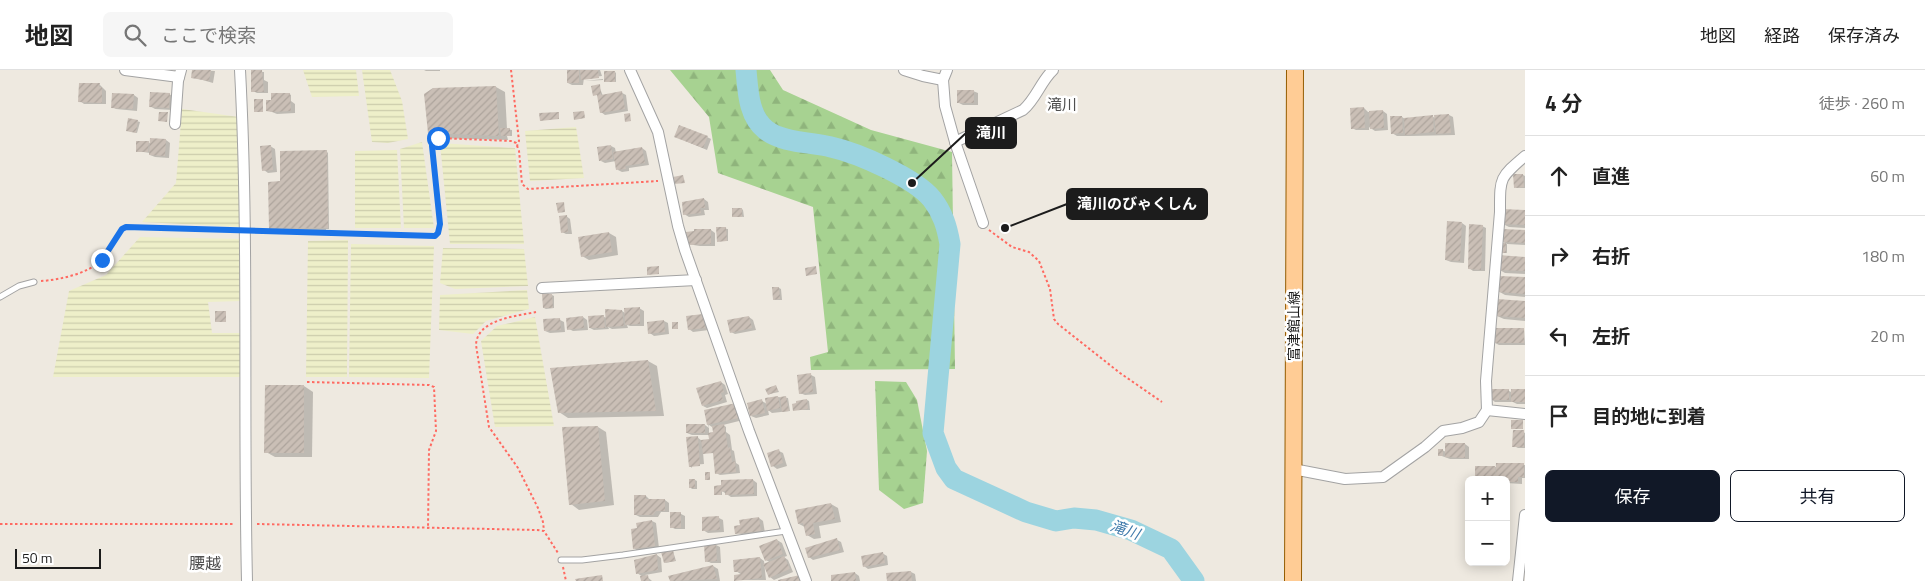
<!DOCTYPE html>
<html lang="ja">
<head>
<meta charset="utf-8">
<style>
  body { margin:0; font-family:"Titillium Web","Noto Sans JP",sans-serif; background:#f6f6f6; color:#222 }
  .controls { position:absolute; right:15px; bottom:15px; display:grid; overflow:hidden; border-radius:8px; box-shadow:0 2px 12px #0003 }
  .controls button { width:45px; height:45px; display:grid; place-items:center; padding:0; border:0; border-bottom:1px solid #e0e0e0; background:#fff; color:#222; font:25px sans-serif }
  .scale { position:absolute; left:15px; bottom:12px; width:86px; box-sizing:border-box; padding-left:5px; border:2px solid #1c1c1c; border-top:0; font-size:14px; line-height:18px; white-space:nowrap; color:#1c1c1c; -webkit-text-stroke:4px #fff; paint-order:stroke }
  .stop { position:absolute; width:15px; height:15px; margin:-11px; border:4px solid #1a73e8; border-radius:50%; background:#fff }
  .stop.end { background:#1a73e8; border-color:#fff; box-shadow:0 1px 5px #0008 }
  .list { margin:0; padding:0; list-style:none }
  h2 { display:flex; justify-content:space-between; align-items:center; height:65px; margin:0; padding:0 20px; font-size:21px }
  h2 small { font-size:16px; font-weight:400; color:#767676 }
  .list li { display:grid; grid-template-columns:32px 1fr auto; gap:15px; align-items:center; box-sizing:border-box; height:80px; padding:0 20px; border-top:1px solid #e0e0e0 }
  .list b { display:block; font-size:19px; white-space:nowrap }
  .list em { font-size:16px; font-style:normal; color:#767676 }
  .actions { display:flex; gap:10px; padding:15px 20px }
  .actions a { flex:1; padding:11px 0; border:1px solid #111827; border-radius:8px; text-align:center; font-size:18px; color:#111827 }
  .actions .main { background:#111827; color:#fff }
  .icon { flex:none; width:28px; height:28px; fill:none; stroke:currentColor; stroke-width:2; stroke-linecap:round; stroke-linejoin:round }
  .map { position:relative; flex:none; width:1525px; height:511px; overflow:hidden }
  header { display:flex; align-items:center; gap:30px; box-sizing:border-box; height:70px; padding:0 25px; background:#fff; border-bottom:1px solid #e0e0e0 }
  header strong { font-size:24px }
  nav { display:flex; gap:28px; margin-inline-start:auto; font-size:18px }
  .search { width:350px; height:45px; background:#f6f6f6; display:flex; align-items:center; gap:12px; box-sizing:border-box; padding:0 18px; border-radius:8px; color:#767676; font-size:19px }
  main { display:flex }
  aside { flex:1; background:#fff }
  .map>svg:first-child { display:block }
</style>
</head>
<body>
<header>
<strong>地図</strong>
<div class="search"><svg class="icon" aria-label="search" viewBox="0 0 24 24"><circle cx="10" cy="10" r="6"/><path d="M15 15l6 6"/></svg>ここで検索</div>
<nav><a>地図</a><a>経路</a><a>保存済み</a></nav>
</header>
<main>
<div class="map">
<svg width="1525" height="511" viewBox="0 0 1525 511">
  <defs>
    <pattern id="farmland-rules" width="6" height="5" patternUnits="userSpaceOnUse" patternTransform="scale(1.25)"><rect width="6" height="5" fill="#eeefc9"/><path d="M0 2.5h6" fill="none" stroke="#ccccac"/></pattern>
    <pattern id="forest-firs" width="22" height="20" patternUnits="userSpaceOnUse" patternTransform="scale(1.25)"><rect width="22" height="20" fill="#a7d291"/><path d="M5 1l3.5 6h-7zM16 11l3.5 6h-7z" fill="#8fb47c"/></pattern>
    <pattern id="building-hatch" width="6" height="6" patternUnits="userSpaceOnUse" patternTransform="scale(1.25)"><rect width="6" height="6" fill="#cabfb6"/><path d="M-1 1l2-2M0 6l6-6M5 7l2-2" fill="none" stroke="#ada49c"/></pattern>
  </defs>
  <rect width="100%" height="100%" fill="#eee9e0"/>
  <!-- farmland -->
  <g fill="url(#farmland-rules)">
    <polygon points="303,0 356,0 359,26 312,27"/>
    <polygon points="362,0 390,0 402,31 408,69 388,73 372,72"/>
    <polygon points="182,39 239,47 243,157 142,152 176,113"/>
    <polygon points="576,57 584,108 530,111 525,61"/>
    <polygon points="422,72 434,158 404,158 400,79"/>
    <polygon points="440,73 515,78 524,174 450,174"/>
    <polygon points="397,80 401,158 355,158 355,81"/>
    <polygon points="140,167 242,169 241,231 208,232 212,263 241,263 241,307 53,307 69,221 106,205"/>
    <polygon points="348,170 347,307 306,307 308,171"/>
    <polygon points="351,174 434,176 429,308 349,307"/>
    <polygon points="443,178 524,179 528,216 455,219 440,213"/>
    <polygon points="527,220 529,239 486,251 473,264 439,260 440,225"/>
    <polygon points="535,247 554,356 495,357 481,271 497,256"/>
  </g>
  <!-- forest -->
  <g fill="url(#forest-firs)">
    <polygon points="670,0 770,0 783,20 871,60 952,82 955,299 811,300 810,287 828,282 813,137 718,103 709,47"/>
    <polygon points="875,311 906,312 917,330 927,381 923,433 904,439 879,420"/>
  </g>
  <!-- shadow -->
  <g fill="#0003" fill-rule="evenodd">
    <polygon points="193,0 215,1 213,13 192,7"/>
    <polygon points="424,0 440,0 440,1 426,1"/>
    <polygon points="568,0 600,0 602,6 584,8 583,15 572,15 568,13"/>
    <polygon points="262,2 264,2 264,10 268,12 268,23 257,23 253,21"/>
    <polygon points="615,2 616,3 616,12 605,11"/>
    <polygon points="603,9 603,10 585,11"/>
    <polygon points="99,14 106,21 106,34 84,34 80,31"/>
    <polygon points="599,16 603,26 622,23 626,25 628,41 605,45 601,42 598,25 594,25"/>
    <polygon points="496,17 505,22 507,59 512,60 512,66 507,66 508,70 438,68 429,63"/>
    <polygon points="973,21 978,23 978,35 963,35 959,33"/>
    <polygon points="169,24 174,27 173,40 155,39 150,36"/>
    <polygon points="289,24 291,25 291,31 295,34 295,43 277,44 267,40 272,31"/>
    <polygon points="134,25 138,28 137,41 116,39 112,37"/>
    <polygon points="1364,38 1368,42 1383,41 1387,44 1388,60 1375,61 1369,57 1369,60 1356,60 1352,58 1352,39"/>
    <polygon points="1449,45 1453,47 1455,65 1410,66 1397,66 1392,63 1402,47 1405,49 1433,47 1436,48"/>
    <polygon points="129,49 140,52 137,63 129,61"/>
    <polygon points="676,67 707,67 711,69 707,80"/>
    <polygon points="166,70 170,73 169,88 155,87 150,85 150,83 137,81 148,72 151,74"/>
    <polygon points="270,76 275,79 277,102 268,103 264,100"/>
    <polygon points="611,76 615,78 616,83 642,78 646,81 649,95 629,98 629,101 622,102 618,100 616,91 605,93 601,91"/>
    <polygon points="327,82 328,83 329,159 326,159 326,161 288,162 284,159 274,161 270,158 281,113"/>
    <polygon points="1523,105 1525,106 1525,118 1517,118 1515,117"/>
    <polygon points="704,129 708,132 709,140 704,140 705,145 689,147 684,144 683,133"/>
    <polygon points="742,139 743,140 744,147 734,146"/>
    <polygon points="1525,141 1525,158 1509,157 1503,154"/>
    <polygon points="566,146 570,149 572,164 566,164 562,162"/>
    <polygon points="1462,153 1466,156 1464,193 1451,192 1446,190"/>
    <polygon points="1482,156 1486,158 1485,201 1473,201 1469,198"/>
    <polygon points="717,158 728,159 728,171 718,171"/>
    <polygon points="711,160 715,163 715,176 700,176 687,174"/>
    <polygon points="1525,161 1525,175 1507,174 1503,172"/>
    <polygon points="609,163 616,167 618,185 589,190 582,186"/>
    <polygon points="1501,174 1507,174 1507,183 1501,182"/>
    <polygon points="1525,188 1525,204 1505,203 1498,199"/>
    <polygon points="1525,209 1525,227 1505,225 1498,221"/>
    <polygon points="779,218 781,219 782,230 776,230 774,229"/>
    <polygon points="552,225 554,226 554,238 546,239 544,238"/>
    <polygon points="1525,232 1525,251 1504,249 1497,246"/>
    <polygon points="639,238 644,241 644,256 630,256 627,255 628,258 612,259 608,257 609,259 594,260 590,258 604,247 607,248 606,241 622,241 625,243"/>
    <polygon points="703,245 709,260 693,262 689,259"/>
    <polygon points="583,247 587,250 588,260 573,261 569,259"/>
    <polygon points="749,247 753,250 756,260 735,264 731,262"/>
    <polygon points="560,250 564,252 565,262 550,263 545,261"/>
    <polygon points="664,251 668,253 669,264 654,266 650,263"/>
    <polygon points="1524,259 1525,275 1499,275 1495,273"/>
    <polygon points="648,291 657,296 664,346 568,348 559,342"/>
    <polygon points="811,305 815,307 817,324 805,325 800,323"/>
    <polygon points="721,312 725,315 728,324 725,325 727,332 707,338 703,336"/>
    <polygon points="304,316 313,322 312,387 275,387 266,382"/>
    <polygon points="776,316 779,322 769,324"/>
    <polygon points="1525,320 1525,334 1517,334 1513,332 1495,332 1491,329 1509,321 1513,323"/>
    <polygon points="778,327 788,328 790,341 772,343 768,340 769,345 756,348 751,346 762,331 767,334"/>
    <polygon points="807,330 809,331 810,340 794,340"/>
    <path d="M736 334 743 350 723 355 726 357V362L730 365 732 380 734 381 736 393 739 395 740 403 720 405 716 403 714 384 711 382H703L704 394 692 395V398L690 396 697 367 702 371 710 372 709 365H692L687 363 705 355 709 358 705 341ZM709 355 712 357 717 363 709 364Z"/>
    <polygon points="598,357 606,362 614,435 579,440 571,434"/>
    <polygon points="1523,362 1525,363 1525,378 1518,378 1514,376"/>
    <polygon points="1465,374 1469,377 1469,389 1450,389 1439,385 1442,380 1446,382"/>
    <polygon points="779,381 783,383 787,396 777,399 773,396"/>
    <polygon points="1497,394 1525,395 1525,408 1522,408 1522,414 1506,413 1506,410 1477,410 1477,397 1497,397"/>
    <polygon points="695,410 697,411 697,419 692,419 691,418"/>
    <polygon points="753,410 757,413 757,426 731,427 722,421 722,425 715,425 715,417"/>
    <polygon points="646,426 650,430 665,430 669,433 669,442 661,442 658,447 640,447 636,445"/>
    <polygon points="831,434 838,438 841,452 819,456 821,468 814,469 807,465 805,457 799,454"/>
    <polygon points="671,444 681,444 685,446 685,459 675,459 671,457"/>
    <polygon points="703,448 719,448 723,450 724,462 708,463 703,460"/>
    <polygon points="759,448 763,451 765,463 746,465 737,463 741,456"/>
    <polygon points="652,451 656,453 659,478 638,481 634,478 638,459"/>
    <polygon points="777,470 782,473 787,486 784,487 788,490 793,502 774,510 770,507 771,493 766,490"/>
    <polygon points="837,470 841,472 844,482 813,490 809,487"/>
    <polygon points="716,475 720,477 721,493 711,493 707,491"/>
    <polygon points="673,481 676,491 665,493"/>
    <polygon points="882,483 887,486 888,495 868,499 864,496"/>
    <polygon points="657,485 661,488 662,502 645,505 652,511 642,511 643,507 637,503 636,491"/>
    <polygon points="760,488 764,491 766,510 735,510 742,505 736,501"/>
    <polygon points="713,496 718,499 720,511 671,511 670,507"/>
    <polygon points="911,502 915,504 916,511 888,511 888,504"/>
    <polygon points="855,503 859,506 860,511 833,511"/>
  </g>
  <g fill="none" stroke-linecap="round" stroke-linejoin="round">
    <!-- river -->
    <path stroke="#9cd4e0" stroke-width="21" d="M746 0C748 20 748 46 766 60 783 73 811 72 831 77 858 83 915 108 932 129 943 143 947 157 950 174L933 363 946 398 954 409 1026 442 1056 451 1074 448 1096 450 1131 460 1171 479 1194 511"/>
  </g>
  <!-- building -->
  <g fill="url(#building-hatch)">
    <polygon points="192,0 211,0 209,11 191,8"/>
    <polygon points="251,0 262,0 264,22 251,22"/>
    <rect x="567" y="0" width="12" height="13"/>
    <polygon points="580,0 598,0 599,8 581,10"/>
    <rect x="604" y="1" width="11" height="11"/>
    <polygon points="79,13 100,13 99,17 102,17 102,33 78,32"/>
    <polygon points="600,14 601,25 622,21 625,39 600,43 597,25 593,26 591,16"/>
    <polygon points="496,16 499,66 428,63 424,24 433,18"/>
    <rect x="957" y="20" width="17" height="13"/>
    <polygon points="150,22 170,23 169,38 149,37"/>
    <polygon points="112,23 134,24 133,39 111,38"/>
    <polygon points="271,23 290,23 291,41 272,42 266,41 266,30 271,30"/>
    <rect x="254" y="29" width="9" height="13"/>
    <polygon points="1364,37 1365,58 1351,59 1350,38"/>
    <polygon points="1383,40 1384,58 1370,59 1369,41"/>
    <polygon points="584,41 585,48 574,50 573,42"/>
    <polygon points="159,42 168,42 167,52 158,51"/>
    <polygon points="559,42 559,49 540,51 539,43"/>
    <polygon points="630,43 631,51 625,52 624,44"/>
    <polygon points="1449,44 1451,63 1436,64 1434,45"/>
    <polygon points="1433,45 1434,62 1405,65 1404,48"/>
    <polygon points="1390,46 1402,46 1403,63 1391,64"/>
    <polygon points="128,48 138,50 136,63 126,61"/>
    <polygon points="679,55 708,66 703,78 674,67"/>
    <polygon points="500,58 510,58 510,66 501,66"/>
    <polygon points="150,68 166,69 165,86 149,85"/>
    <polygon points="136,71 149,71 148,82 136,82"/>
    <polygon points="271,75 273,100 262,101 260,76"/>
    <polygon points="611,75 613,89 599,91 597,77"/>
    <polygon points="642,77 645,93 625,96 626,99 616,100 613,82"/>
    <polygon points="327,80 328,158 269,159 268,112 280,111 280,81"/>
    <polygon points="1513,104 1523,104 1524,117 1514,118"/>
    <polygon points="683,105 685,113 674,114 673,107"/>
    <polygon points="704,128 705,138 700,138 701,143 683,145 682,132"/>
    <polygon points="564,132 565,142 558,143 556,133"/>
    <rect x="732" y="138" width="10" height="9"/>
    <polygon points="1502,139 1525,140 1525,155 1501,154"/>
    <polygon points="567,145 568,162 561,163 559,146"/>
    <polygon points="1447,151 1462,152 1460,191 1445,190"/>
    <polygon points="1469,154 1483,155 1481,200 1468,199"/>
    <polygon points="716,157 726,157 727,171 717,172"/>
    <polygon points="694,159 711,159 711,174 686,175 686,162 694,161"/>
    <polygon points="1502,159 1525,160 1525,173 1501,172"/>
    <polygon points="609,162 612,182 581,187 578,167"/>
    <rect x="1499" y="173" width="7" height="10"/>
    <polygon points="1498,185 1525,187 1525,201 1497,200"/>
    <polygon points="659,196 659,204 647,205 647,197"/>
    <polygon points="816,196 817,204 806,206 805,198"/>
    <polygon points="1498,206 1525,207 1525,224 1497,222"/>
    <polygon points="772,217 779,217 780,229 773,230"/>
    <polygon points="542,224 552,224 553,238 543,238"/>
    <polygon points="1497,229 1525,231 1525,248 1496,246"/>
    <polygon points="640,237 640,254 625,255 624,238"/>
    <polygon points="605,239 622,240 624,256 606,257"/>
    <rect x="215" y="241" width="11" height="11"/>
    <polygon points="703,244 705,258 688,260 686,246"/>
    <polygon points="604,245 605,258 589,258 588,246"/>
    <polygon points="583,246 584,258 567,260 566,248"/>
    <polygon points="749,246 752,258 730,263 727,250"/>
    <polygon points="560,248 561,260 544,261 543,249"/>
    <polygon points="664,250 665,262 648,264 647,252"/>
    <rect x="672" y="252" width="6" height="7"/>
    <rect x="1494" y="258" width="30" height="15"/>
    <polygon points="648,290 656,341 558,343 550,298"/>
    <polygon points="811,303 813,322 799,324 797,305"/>
    <polygon points="721,311 724,322 721,323 723,330 702,336 696,318"/>
    <polygon points="265,315 304,315 304,383 264,383"/>
    <polygon points="776,315 778,321 768,325 765,319"/>
    <rect x="1489" y="319" width="20" height="11"/>
    <rect x="1511" y="319" width="14" height="13"/>
    <polygon points="778,326 780,338 767,341 765,328"/>
    <polygon points="786,326 789,341 782,342 780,327"/>
    <polygon points="762,329 765,343 750,346 747,333"/>
    <polygon points="807,329 808,339 793,341 792,334 796,333 796,331"/>
    <polygon points="736,333 739,348 707,355 704,340"/>
    <rect x="1511" y="350" width="12" height="9"/>
    <rect x="686" y="354" width="19" height="9"/>
    <polygon points="724,354 728,378 730,377 732,392 735,391 736,402 715,404 713,383 703,384 701,370 709,369 708,363 713,362 712,356"/>
    <polygon points="598,356 605,431 569,435 562,357"/>
    <polygon points="1513,360 1524,360 1524,377 1512,377"/>
    <polygon points="698,366 700,396 689,397 686,367"/>
    <polygon points="1445,373 1465,373 1465,388 1445,387"/>
    <polygon points="779,379 783,393 771,397 767,383"/>
    <rect x="1438" y="379" width="5" height="7"/>
    <polygon points="1496,393 1524,393 1524,407 1518,407 1518,412 1506,412 1506,410 1495,410"/>
    <rect x="1475" y="396" width="20" height="14"/>
    <rect x="705" y="402" width="5" height="8"/>
    <rect x="689" y="409" width="6" height="9"/>
    <polygon points="753,409 754,424 725,425 725,421 721,422 721,425 714,425 714,416 721,415 721,410"/>
    <polygon points="634,425 646,425 646,429 665,429 665,441 656,441 653,445 634,445"/>
    <polygon points="831,433 835,449 813,453 815,464 806,466 803,453 798,454 795,440"/>
    <rect x="670" y="442" width="11" height="16"/>
    <polygon points="719,446 720,460 702,461 702,447"/>
    <polygon points="759,447 761,461 735,464 734,456 740,455 739,450"/>
    <polygon points="652,450 655,476 633,479 631,459 637,458 636,453"/>
    <polygon points="837,468 840,480 808,488 805,478"/>
    <polygon points="777,469 783,484 765,491 759,476"/>
    <polygon points="704,474 716,474 717,491 705,492"/>
    <polygon points="673,480 675,491 664,493 661,482"/>
    <polygon points="883,482 885,493 863,497 861,486"/>
    <polygon points="657,484 658,500 636,504 634,490"/>
    <polygon points="784,486 790,499 769,508 763,494"/>
    <polygon points="760,487 762,508 734,511 734,505 741,504 740,502 734,502 733,490"/>
    <polygon points="713,495 717,509 670,511 668,506"/>
    <polygon points="911,501 912,511 887,511 886,503"/>
    <polygon points="855,502 856,511 831,511 831,505"/>
    <polygon points="602,505 603,511 576,511 575,509"/>
    <polygon points="648,505 649,511 641,511 640,506"/>
    <polygon points="800,505 801,511 778,511 778,510"/>
  </g>
  <g fill="none" stroke-linecap="round" stroke-linejoin="round">
    <!-- service casing -->
    <g stroke="#a3a3a3" stroke-width="7">
      <g id="service">
        <polyline points="0,227 19,216 34,212"/>
        <polyline points="561,490 582,490 623,485 786,461"/>
      </g>
    </g>
    <!-- minor casing -->
    <g stroke="#a3a3a3" stroke-width="12">
      <g id="minor">
        <polyline points="125,0 179,7"/>
        <path d="M240 0C249 170 243 341 247 511"/>
        <polyline points="630,0 658,62 678,156 685,180 749,361 806,511"/>
        <polyline points="904,0 923,6 943,10"/>
        <polyline points="947,0 943,10 945,36 955,72 983,153"/>
        <polyline points="175,54 178,11 181,0"/>
        <path d="M955 72 1023 40C1036 29 1041 11 1053 0"/>
        <path d="M1525 86C1499 108 1500 108 1500 142L1486 311 1487 340 1525 344"/>
        <polyline points="542,218 696,210"/>
        <polyline points="1293,399 1345,409 1383,407 1425,377 1443,361 1462,358 1479,352 1487,340"/>
        <polyline points="1518,511 1525,445"/>
      </g>
    </g>
    <!-- primary casing -->
    <g stroke="#945c00" stroke-width="18">
      <polyline id="primary" points="1293,511 1295,0"/>
    </g>
    <!-- path -->
    <g stroke="#ff6a61" stroke-width="2" stroke-dasharray="2.5 2.5" stroke-linecap="butt">
      <polyline points="511,0 519,71 517,76"/>
      <polyline points="989,160 1012,177 1029,182 1039,191 1050,219 1054,249 1058,254 1120,303 1162,332"/>
      <polyline points="254,162 435,166 438,163 440,154 432,76 435,69 438,68 512,71 516,73 519,81 522,114 528,119 658,111"/>
      <path d="M41 211C60 210 90 203 103 189 111 180 116 169 122 159L126 157 235 161"/>
      <path d="M536 242C517 246 477 249 476 275L489 357 518 398 538 438 543 452 544 461"/>
      <polyline points="307,312 429,315 434,317 436,361 429,380 428,459"/>
      <polyline points="0,454 235,454"/>
      <polyline points="257,454 537,460 544,461 558,483"/>
      <polyline points="563,497 566,511"/>
    </g>
    <!-- service -->
    <use href="#service" stroke="#fff" stroke-width="5"/>
    <!-- minor -->
    <use href="#minor" stroke="#fff" stroke-width="10"/>
    <!-- primary -->
    <use href="#primary" stroke="#ffcc95" stroke-width="16"/>
  </g>
  <g fill="none" stroke-linecap="round" stroke-linejoin="round">
    <!-- route -->
    <polyline stroke="#1a73e8" stroke-width="6" points="102,190 122,159 126,157 435,166 438,163 440,154 432,76 435,69 438,68"/>
  </g>
  <g text-anchor="middle" stroke-width="5" stroke-linejoin="round" paint-order="stroke">
    <!-- street labels -->
    <g font-size="14" fill="#1c1c1c" stroke="#fff">
      <text transform="translate(1294 256) rotate(-90)" y="5">富津館山線</text>
    </g>
    <!-- neighbourhood labels -->
    <g font-size="15" fill="#4f4f4f" stroke="#fff">
      <text x="1062" y="40">滝川</text>
    </g>
    <!-- water labels -->
    <g font-size="15" font-style="italic" fill="#3f7aab" stroke="#fff">
      <text transform="translate(1125 460) rotate(19)" y="5">滝川</text>
    </g>
    <!-- quarter labels -->
    <g font-size="16" fill="#4f4f4f" stroke="#fff">
      <text x="205" y="499">腰越</text>
    </g>
  </g>
  <!-- callouts -->
  <path fill="none" stroke="#1c1c1c" stroke-width="2" d="M912 113L966 63M1005 158L1067 134"/>
  <g fill="#1c1c1c" stroke="#fff" stroke-width="2">
    <circle cx="912" cy="113" r="5"/>
    <circle cx="1005" cy="158" r="5"/>
  </g>
  <g fill="#1c1c1c" stroke="#1c1c1c" stroke-width="2">
    <rect x="966" y="48" width="50" height="30" rx="5"/>
    <rect x="1067" y="119" width="140" height="30" rx="5"/>
  </g>
  <g font-size="15" text-anchor="middle" font-weight="bold" fill="#fff">
    <text x="991" y="68">滝川</text>
    <text x="1137" y="139">滝川のびゃくしん</text>
  </g>
</svg>
<div class="controls">
<button>+</button>
<button>−</button>
</div>
<div class="scale">50 m</div>
<div class="stop" style="left:438px;top:68px"></div>
<div class="stop end" style="left:102px;top:190px"></div>
</div>
<aside>
<h2>4 分<small>徒歩 · 260 m</small></h2>
<ul class="list">
<li><svg class="icon" aria-label="ahead" viewBox="0 0 24 24"><path d="M12 20V5M6 11l6-6 6 6"/></svg><div><b>直進</b></div><em>60 m</em></li>
<li><svg class="icon" aria-label="right" viewBox="0 0 24 24"><path d="M7 20v-9h11M14 6l5 5-5 5"/></svg><div><b>右折</b></div><em>180 m</em></li>
<li><svg class="icon" aria-label="left" viewBox="0 0 24 24"><path d="M17 20v-9H6M10 6l-5 5 5 5"/></svg><div><b>左折</b></div><em>20 m</em></li>
<li><svg class="icon" aria-label="arrive" viewBox="0 0 24 24"><path d="M6 21V4h12l-3 4 3 4H6"/></svg><div><b>目的地に到着</b></div></li>
</ul>
<div class="actions"><a class="main">保存</a><a>共有</a></div>
</aside>
</main>
</body>
</html>
